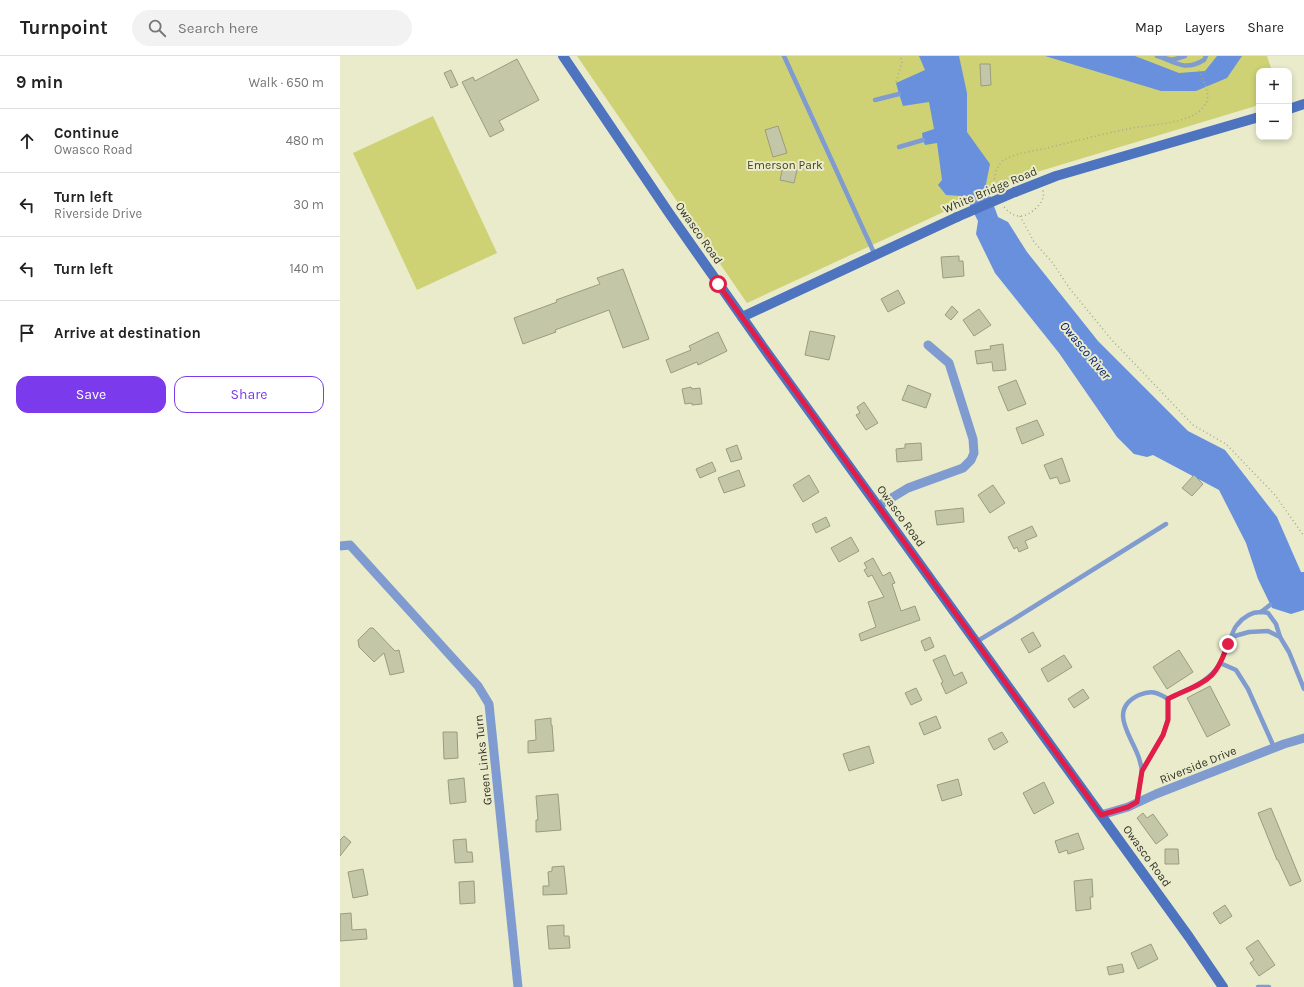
<!DOCTYPE html>
<html lang="en">
<head>
<meta charset="utf-8">
<style>
  body { margin:0; font-family:Karla,sans-serif; background:#f2f2f2; color:#222 }
  .controls { position:absolute; right:12px; top:12px; display:grid; overflow:hidden; border-radius:8px; box-shadow:0 2px 6px #0003 }
  .controls button { width:36px; height:36px; display:grid; place-items:center; padding:0; border:0; border-bottom:1px solid #e0e0e0; background:#fff; color:#222; font:20px sans-serif }
  .stop { position:absolute; width:12px; height:12px; margin:-9px; border:3px solid #e11d48; border-radius:50%; background:#fff }
  .stop.end { background:#e11d48; border-color:#fff; box-shadow:0 1px 4px #0008 }
  .list { margin:0; padding:0; list-style:none }
  h2 { display:flex; justify-content:space-between; align-items:center; height:52px; margin:0; padding:0 16px; font-size:17px }
  h2 small { font-size:13px; font-weight:400; color:#767676 }
  .list li { display:grid; grid-template-columns:26px 1fr auto; gap:12px; align-items:center; box-sizing:border-box; height:64px; padding:0 16px; border-top:1px solid #e0e0e0 }
  .list b { display:block; font-size:15px; white-space:nowrap }
  .list p { margin:0; font-size:13px; white-space:nowrap; color:#767676 }
  .list em { font-size:13px; font-style:normal; color:#767676 }
  .actions { display:flex; gap:8px; padding:12px 16px }
  .actions a { flex:1; padding:9px 0; border:1px solid #7c3aed; border-radius:12px; text-align:center; font-size:14px; color:#7c3aed }
  .actions .main { background:#7c3aed; color:#fff }
  .icon { flex:none; width:22px; height:22px; fill:none; stroke:currentColor; stroke-width:2; stroke-linecap:round; stroke-linejoin:round }
  .map { position:relative; flex:none; width:964px; height:931px; overflow:hidden }
  header { display:flex; align-items:center; gap:24px; box-sizing:border-box; height:56px; padding:0 20px; background:#fff; border-bottom:1px solid #e0e0e0 }
  header strong { font-size:19px }
  nav { display:flex; gap:22px; margin-inline-start:auto; font-size:14px }
  .search { width:280px; height:36px; background:#f2f2f2; display:flex; align-items:center; gap:10px; box-sizing:border-box; padding:0 14px; border-radius:22px; color:#767676; font-size:15px }
  main { display:flex }
  aside { flex:1; background:#fff }
  .map>svg:first-child { display:block }
</style>
</head>
<body>
<header>
<strong>Turnpoint</strong>
<div class="search"><svg class="icon" aria-label="search" viewBox="0 0 24 24"><circle cx="10" cy="10" r="6"/><path d="M15 15l6 6"/></svg>Search here</div>
<nav><a>Map</a><a>Layers</a><a>Share</a></nav>
</header>
<main>
<aside>
<h2>9 min<small>Walk · 650 m</small></h2>
<ul class="list">
<li><svg class="icon" aria-label="ahead" viewBox="0 0 24 24"><path d="M12 20V5M6 11l6-6 6 6"/></svg><div><b>Continue</b><p>Owasco Road</p></div><em>480 m</em></li>
<li><svg class="icon" aria-label="left" viewBox="0 0 24 24"><path d="M17 20v-9H6M10 6l-5 5 5 5"/></svg><div><b>Turn left</b><p>Riverside Drive</p></div><em>30 m</em></li>
<li><svg class="icon" aria-label="left" viewBox="0 0 24 24"><path d="M17 20v-9H6M10 6l-5 5 5 5"/></svg><div><b>Turn left</b></div><em>140 m</em></li>
<li><svg class="icon" aria-label="arrive" viewBox="0 0 24 24"><path d="M6 21V4h12l-3 4 3 4H6"/></svg><div><b>Arrive at destination</b></div></li>
</ul>
<div class="actions"><a class="main">Save</a><a>Share</a></div>
</aside>
<div class="map">
<svg width="964" height="931" viewBox="0 0 964 931">
  <rect width="100%" height="100%" fill="#e9ebcb"/>
  <!-- green -->
  <g fill="#ced274">
    <polygon points="237,0 927,0 932,15 919,15 919,49 677,122 407,247"/>
    <polygon points="93,60 157,197 77,234 13,97"/>
  </g>
  <!-- water -->
  <g fill="#6990dd">
    <polygon points="579,0 619,0 627,37 627,76 650,108 646,128 658,161 668,166 687,196 758,285 848,375 885,394 937,461 961,516 964,516 964,554 951,558 932,552 918,523 906,487 879,434 813,399 807,401 794,398 777,381 719,297 655,217 636,178 638,165 626,142 621,140 606,139 598,129 602,124 597,87 585,89 583,84 582,77 594,73 589,46 563,50 559,38 556,27 585,14"/>
    <polygon points="705,0 795,0 839,17 865,15 877,0 902,0 887,22 856,35 821,35"/>
  </g>
  <!-- building -->
  <g fill="#c4c6a8" stroke="#9a9c7f">
    <polygon points="177,3 199,44 159,65 164,74 150,81 122,26 133,21 135,25"/>
    <polygon points="640,8 650,8 651,29 641,30"/>
    <polygon points="111,14 118,29 111,32 104,17"/>
    <polygon points="438,70 447,97 433,101 425,74"/>
    <polygon points="443,111 457,114 454,127 440,124"/>
    <polygon points="619,200 619,205 623,205 624,220 603,222 601,201"/>
    <polygon points="283,213 309,283 283,292 269,254 215,274 216,276 183,288 174,262 217,246 216,244 260,228 257,222"/>
    <polygon points="558,234 565,247 548,256 541,243"/>
    <polygon points="612,250 618,256 611,264 605,259"/>
    <polygon points="639,253 651,269 634,280 623,264"/>
    <polygon points="470,275 495,280 489,304 465,299"/>
    <polygon points="378,276 387,295 358,309 357,306 331,317 326,304 351,294 349,290"/>
    <polygon points="663,288 666,314 653,315 652,306 637,308 635,295 651,293 650,290"/>
    <polygon points="676,324 686,348 668,355 658,331"/>
    <polygon points="568,329 591,338 586,352 562,344"/>
    <polygon points="351,331 352,333 360,332 362,348 352,349 352,347 345,348 342,333"/>
    <polygon points="524,346 538,367 526,374 516,359 520,357 517,351"/>
    <polygon points="697,364 704,379 682,388 676,372"/>
    <polygon points="581,387 582,404 557,406 556,393 565,392 565,388"/>
    <polygon points="397,389 402,403 391,406 386,393"/>
    <polygon points="722,402 730,425 720,428 717,421 710,423 704,409"/>
    <polygon points="372,406 376,415 360,422 356,413"/>
    <polygon points="399,414 405,430 384,437 378,422"/>
    <polygon points="469,419 479,436 463,446 453,429"/>
    <polygon points="854,419 863,428 852,440 842,432"/>
    <polygon points="653,429 665,447 650,457 638,439"/>
    <polygon points="623,452 624,466 597,469 595,455"/>
    <polygon points="486,461 490,470 476,477 472,468"/>
    <polygon points="692,470 697,480 685,485 688,492 679,496 677,491 674,493 668,481"/>
    <polygon points="511,481 519,495 499,506 491,492"/>
    <polygon points="533,502 543,520 550,516 555,527 552,528 561,555 575,550 580,564 521,585 519,578 536,571 528,546 544,541 532,519 528,521 524,514 527,512 524,507"/>
    <polygon points="30,572 33,572 55,595 59,594 64,616 50,619 44,597 34,606 19,591 18,584"/>
    <polygon points="693,576 701,590 689,597 681,583"/>
    <polygon points="590,581 594,591 585,595 581,585"/>
    <polygon points="839,594 853,616 827,633 813,611"/>
    <polygon points="605,599 614,620 622,616 627,627 606,638 601,627 603,626 593,604"/>
    <polygon points="724,599 732,611 708,626 701,613"/>
    <polygon points="870,630 890,669 867,681 847,642"/>
    <polygon points="576,632 582,644 571,649 565,637"/>
    <polygon points="743,633 749,642 734,652 728,643"/>
    <polygon points="596,660 601,672 584,679 579,667"/>
    <polygon points="211,662 211,669 212,669 214,695 188,697 188,685 196,684 195,664"/>
    <polygon points="103,676 117,676 118,702 104,703"/>
    <polygon points="662,676 668,686 654,694 648,683"/>
    <polygon points="529,690 534,707 509,715 503,698"/>
    <polygon points="124,722 126,746 110,748 108,724"/>
    <polygon points="618,723 622,739 602,745 597,729"/>
    <polygon points="704,726 714,747 694,758 683,737"/>
    <polygon points="218,738 221,774 196,776 196,764 198,764 196,740"/>
    <polygon points="931,752 961,825 950,830 938,804 937,804 918,757"/>
    <polygon points="803,757 807,762 813,758 828,779 816,788 797,762"/>
    <polygon points="738,777 744,793 728,798 727,794 719,797 715,785"/>
    <polygon points="4,780 11,786 0,800 0,784"/>
    <polygon points="126,783 127,796 132,796 133,806 115,807 113,784"/>
    <polygon points="825,793 838,793 839,808 825,808"/>
    <polygon points="224,810 227,838 203,839 203,830 209,830 208,816 212,815 212,811"/>
    <polygon points="23,813 28,839 13,842 8,816"/>
    <polygon points="752,823 753,841 750,841 751,853 736,855 734,825"/>
    <polygon points="134,825 135,847 120,848 119,826"/>
    <polygon points="885,849 892,860 880,868 873,857"/>
    <polygon points="11,857 12,874 26,873 27,883 0,885 0,858"/>
    <polygon points="224,869 224,880 229,880 230,892 209,893 207,870"/>
    <polygon points="918,884 935,909 919,920 910,907 914,904 906,892"/>
    <polygon points="811,888 818,903 798,913 791,897"/>
    <polygon points="782,908 784,916 769,919 767,911"/>
  </g>
  <g fill="none" stroke-linecap="round" stroke-linejoin="round">
    <!-- path -->
    <g stroke="#a7a98f" stroke-width="1.5" stroke-dasharray="1 3" stroke-linecap="butt">
      <polyline points="556,26 562,6 560,0"/>
      <path d="M656 135C652 125 655 108 666 103 676 97 695 95 707 92 735 85 764 78 792 72 812 69 833 68 852 60 858 57 864 52 867 45 870 36 862 22 859 14"/>
      <path d="M664 151C669 156 673 160 680 160 688 161 702 149 703 141 704 140 703 135 703 134"/>
      <polyline points="680,160 694,186 712,206 730,233 771,283 853,369 886,388 935,439 964,480"/>
    </g>
    <!-- service -->
    <g stroke="#809bcf" stroke-width="4.5">
      <polyline points="444,0 535,199"/>
      <polyline points="817,0 832,4 845,0"/>
      <path d="M823 2C839 9 847 14 864 4L866 0"/>
      <polyline points="535,44 559,38"/>
      <polyline points="559,91 583,84"/>
      <polyline points="921,556 930,549"/>
      <path d="M891 581C893 577 894 572 897 569 905 559 916 554 928 557L936 568 940 581"/>
      <polyline points="636,586 674,563 826,468"/>
      <polyline points="880,607 896,614 908,633 934,691"/>
      <path d="M802 715C801 709 800 703 797 697 789 677 769 653 799 639 811 634 817 636 828 643"/>
      <path d="M797 746 802 715 823 679 828 663V643C847 633 869 627 880 607 885 599 887 589 891 581L909 576 928 575 940 581 949 596 964 633"/>
      <polyline points="918,931 929,931"/>
    </g>
    <!-- minor -->
    <g stroke="#809bcf" stroke-width="9">
      <polyline points="538,450 568,432 623,412 631,404 634,397 633,383 609,307 588,289"/>
      <polyline points="0,490 10,489 138,630 149,648 178,931"/>
      <polyline points="761,759 788,751 816,738 944,688 964,682"/>
    </g>
    <!-- secondary -->
    <g stroke="#4f74bf" stroke-width="10">
      <polyline points="223,0 329,157 423,291 698,672 849,881 883,931"/>
      <polyline points="949,53 964,48"/>
      <polyline points="675,136 716,120 919,61"/>
      <polyline points="402,261 617,161"/>
    </g>
    <!-- secondary-bridge -->
    <polyline stroke="#4f74bf" stroke-width="10" points="617,161 675,136"/>
  </g>
  <g fill="none" stroke-linecap="round" stroke-linejoin="round">
    <!-- route -->
    <path stroke="#e11d48" stroke-width="5" d="M378 228 761 759 788 751 797 746 802 715 823 679 828 664V643C842 635 860 631 872 619 880 611 884 598 888 588"/>
  </g>
  <g text-anchor="middle" stroke-width="4" stroke-linejoin="round" paint-order="stroke">
    <!-- park labels -->
    <g font-size="12" fill="#46471d" stroke="#e9ebcb">
      <text x="445" y="113">Emerson Park</text>
    </g>
    <!-- street labels -->
    <g font-size="12" fill="#333427" stroke="#e9ebcb">
      <text transform="translate(650 134) rotate(-23)" y="4">White Bridge Road</text>
      <text transform="translate(359 177) rotate(55)" y="4">Owasco Road</text>
      <text transform="translate(561 460) rotate(54)" y="4">Owasco Road</text>
      <text transform="translate(143 704) rotate(-96)" y="4">Green Links Turn</text>
      <text transform="translate(858 709) rotate(-22)" y="4">Riverside Drive</text>
      <text transform="translate(807 800) rotate(54)" y="4">Owasco Road</text>
    </g>
    <!-- water labels -->
    <g font-size="13" font-style="italic" fill="#001a73" stroke="#e9ebcb">
      <text transform="translate(746 294) rotate(50)" y="5">Owasco River</text>
    </g>
  </g>
</svg>
<div class="controls">
<button>+</button>
<button>−</button>
</div>
<div class="stop" style="left:378px;top:228px"></div>
<div class="stop end" style="left:888px;top:588px"></div>
</div>
</main>
</body>
</html>
